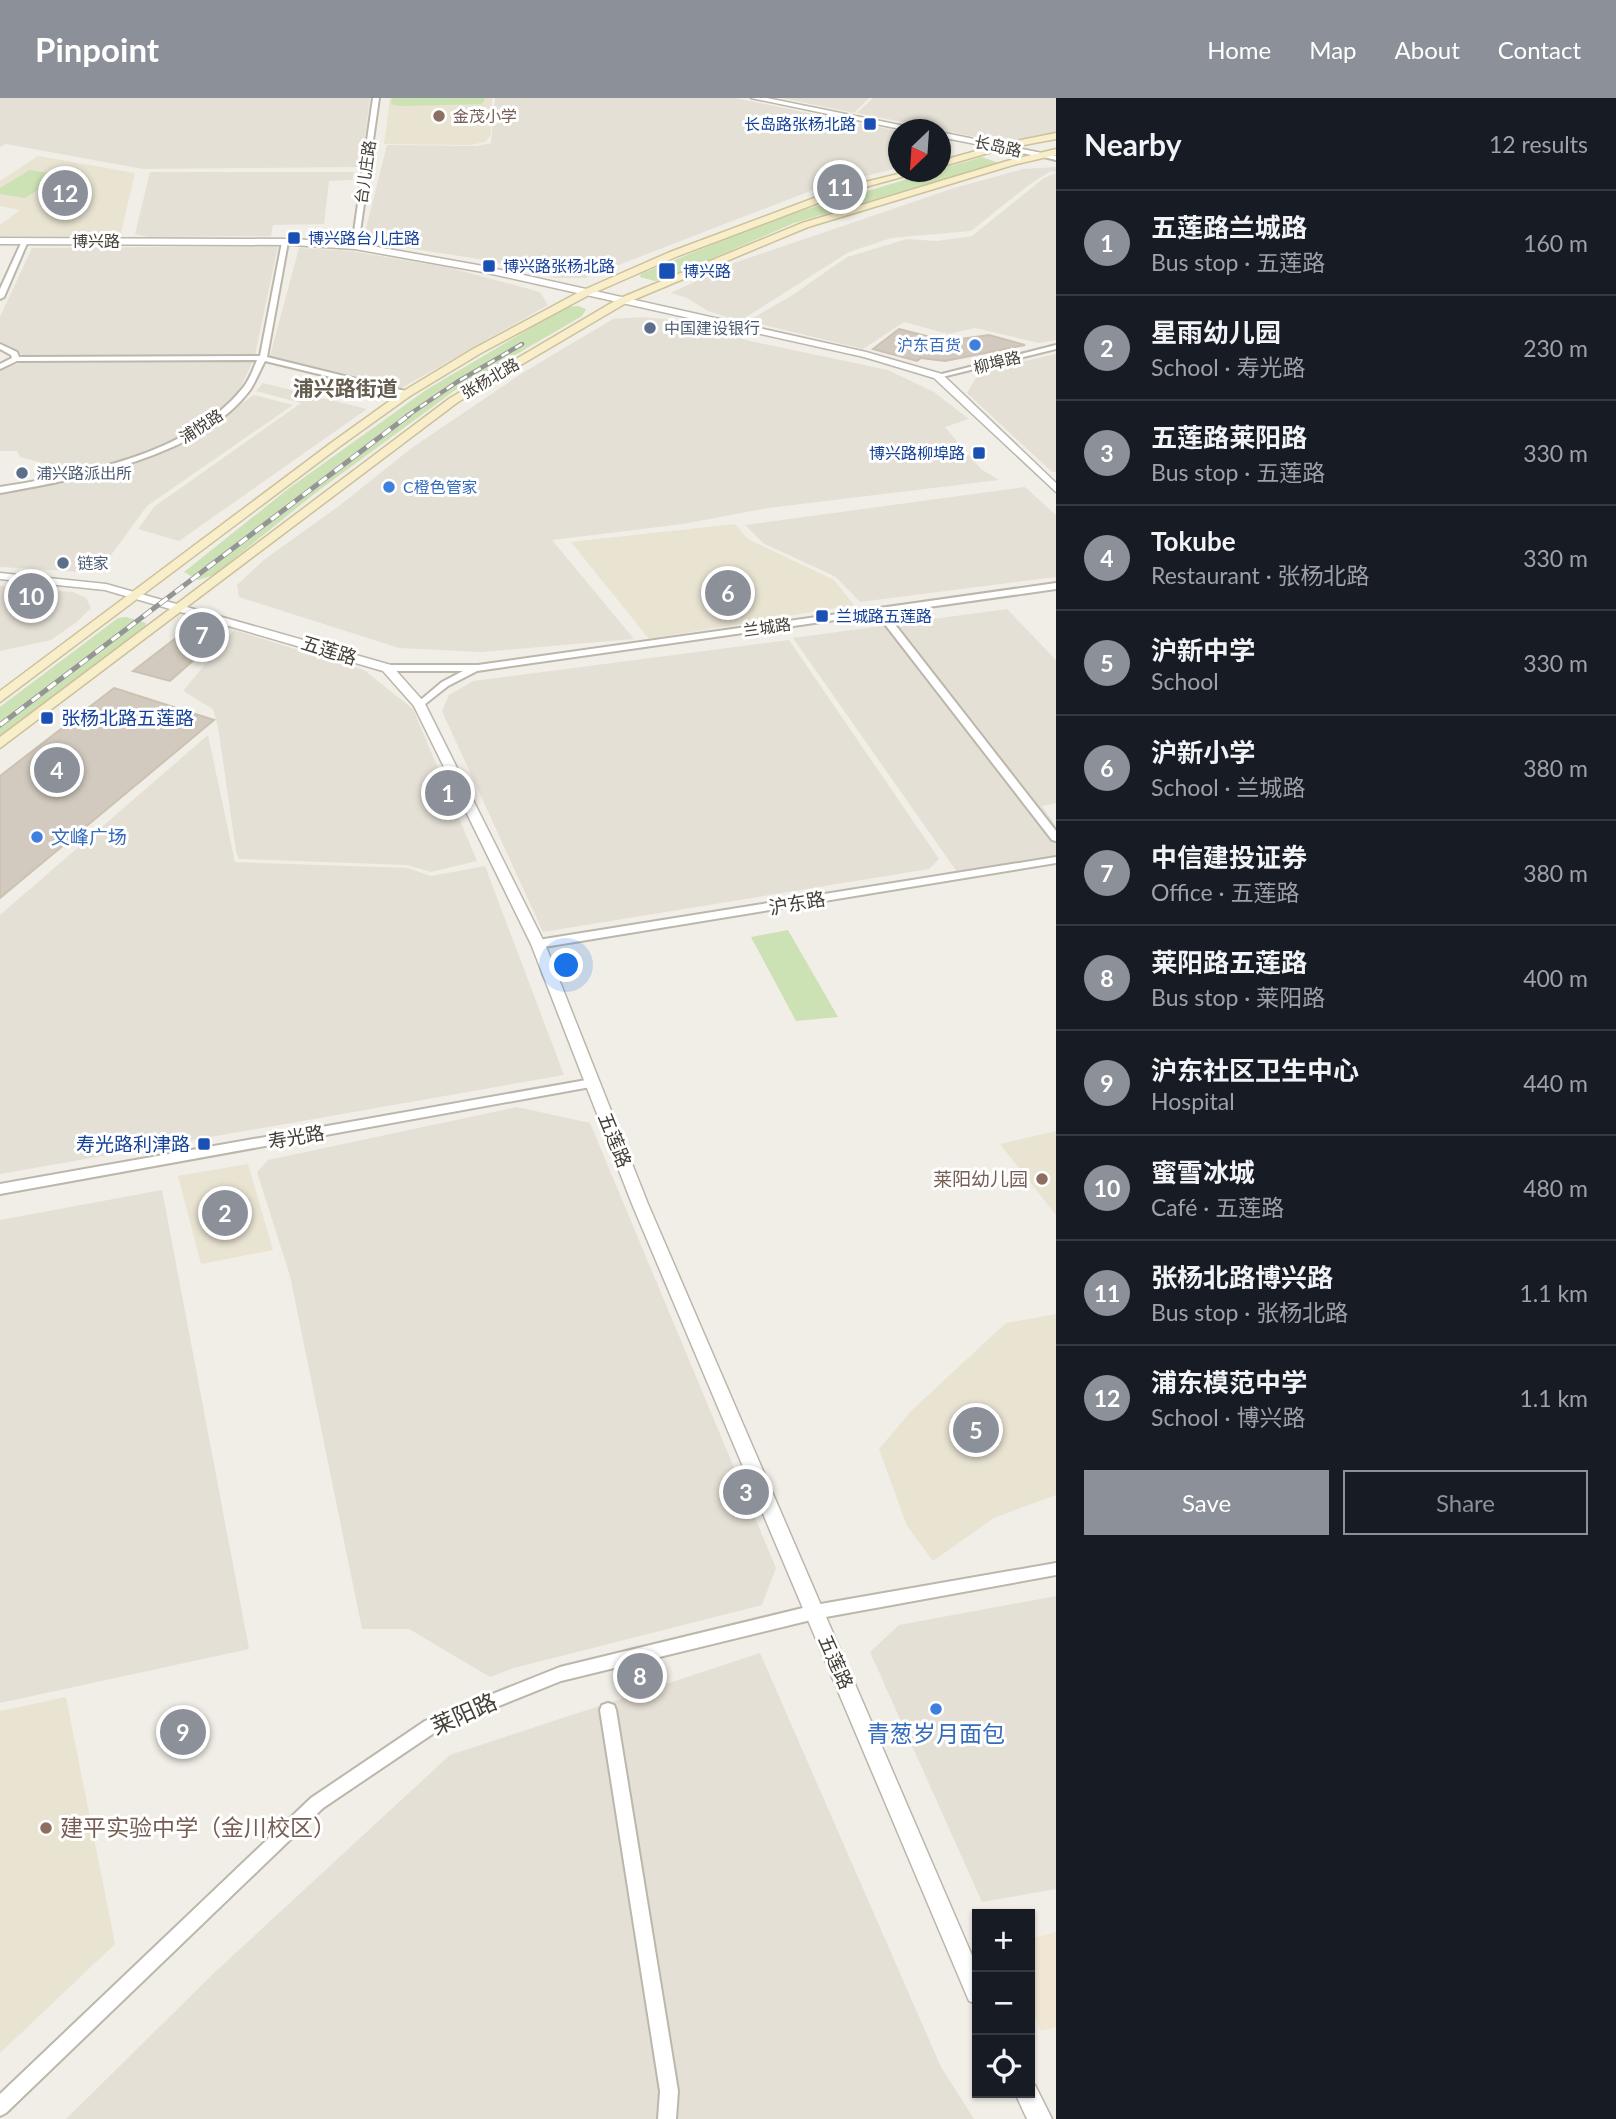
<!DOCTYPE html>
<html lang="en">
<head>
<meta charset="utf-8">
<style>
  body { margin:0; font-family:Lato,"Noto Sans SC",sans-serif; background:#20242c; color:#f1f3f6 }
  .controls { position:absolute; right:21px; bottom:21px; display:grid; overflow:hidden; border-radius:0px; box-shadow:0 2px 5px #0004 }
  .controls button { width:63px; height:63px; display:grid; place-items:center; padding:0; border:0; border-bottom:2px solid #363941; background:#171b24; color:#f1f3f6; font:35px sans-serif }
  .compass { position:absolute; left:888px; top:21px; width:63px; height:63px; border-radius:50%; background:#171b24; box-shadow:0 2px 5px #0004; rotate:205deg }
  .you { position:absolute; left:567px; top:868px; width:24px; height:24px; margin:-18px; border:5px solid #fff; border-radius:50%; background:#1a73e8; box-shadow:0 0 0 10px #1a73e833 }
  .badge { display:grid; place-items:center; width:46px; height:46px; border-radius:50%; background:#8c9099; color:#fff; font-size:23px; font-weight:700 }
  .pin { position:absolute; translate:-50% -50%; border:4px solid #fff; box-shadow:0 2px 7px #0006 }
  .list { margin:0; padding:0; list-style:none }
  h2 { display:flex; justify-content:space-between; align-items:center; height:91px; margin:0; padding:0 28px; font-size:30px }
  h2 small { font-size:23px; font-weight:400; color:#9ea1a6 }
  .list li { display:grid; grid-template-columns:46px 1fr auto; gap:21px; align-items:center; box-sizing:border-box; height:105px; padding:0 28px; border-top:2px solid #363941 }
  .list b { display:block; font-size:26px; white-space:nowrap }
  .list p { margin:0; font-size:23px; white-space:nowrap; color:#9ea1a6 }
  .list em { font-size:23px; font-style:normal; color:#9ea1a6 }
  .actions { display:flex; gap:14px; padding:21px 28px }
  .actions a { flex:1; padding:16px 0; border:2px solid #8c9099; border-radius:0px; text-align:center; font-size:24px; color:#8c9099 }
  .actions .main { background:#8c9099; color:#fff }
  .icon { flex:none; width:38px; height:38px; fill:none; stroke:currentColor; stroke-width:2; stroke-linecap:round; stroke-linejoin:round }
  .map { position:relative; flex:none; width:1056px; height:2021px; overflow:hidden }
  header { display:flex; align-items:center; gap:42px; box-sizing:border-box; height:98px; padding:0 35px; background:#8c9099; color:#fff }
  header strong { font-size:33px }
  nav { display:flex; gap:38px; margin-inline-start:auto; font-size:24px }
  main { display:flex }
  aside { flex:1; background:#171b24 }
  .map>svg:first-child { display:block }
</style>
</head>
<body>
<header>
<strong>Pinpoint</strong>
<nav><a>Home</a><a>Map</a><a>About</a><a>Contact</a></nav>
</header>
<main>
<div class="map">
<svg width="1056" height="2021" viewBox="0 0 1056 2021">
  <rect width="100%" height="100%" fill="#f1eee7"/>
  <!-- residential -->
  <g fill="#e5e0d6">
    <polygon points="0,0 370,0 361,69 143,71 6,46 0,49"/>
    <polygon points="495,0 735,0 898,33 898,70 818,90 585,180 556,180 485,162 383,146 365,134 387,47 477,48 491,45"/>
    <polygon points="781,0 869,0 854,15"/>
    <polygon points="873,0 1056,0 1056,34 1016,42 986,41 857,15"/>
    <polygon points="1056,69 1056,74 1051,73 1030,86 971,133 891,140 849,154 743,221 730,220 708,213 687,200 671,195 734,165 954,90 1023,71"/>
    <polygon points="150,74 354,74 352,82 329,83 324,126 273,127 271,138 148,139 135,136"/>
    <polygon points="1056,75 1056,242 1039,245 975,230 948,236 904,224 863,251 748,223 791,198 847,159 907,141 937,143 972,138 1044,80"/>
    <polygon points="278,148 255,257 26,259 0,243 0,219 32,150"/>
    <polygon points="299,150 351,153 451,170 540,194 548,207 400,291 270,258"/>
    <polygon points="643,219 682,223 750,243 888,272 934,294 969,321 945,329 981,371 999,382 768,410 683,426 552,442 634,541 481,554 399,550 239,499 237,487 265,461 339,408 413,349 524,274 613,221"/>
    <polygon points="1056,256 1056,374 1052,374 967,295 977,278 1011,266"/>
    <polygon points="253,263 239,293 212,320 164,347 119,364 69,372 20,359 17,353 0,353 0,272 20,265"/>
    <polygon points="263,285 367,311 179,443 138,431 155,408 301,305 256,293"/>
    <polygon points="254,297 293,307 147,408 98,475 0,469 0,396 80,380 168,353 204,332"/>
    <polygon points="1025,389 1056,417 1056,479 860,504 836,479 763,445 745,427"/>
    <polygon points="0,488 73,494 86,500 91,510 78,523 51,542 0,553"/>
    <polygon points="1007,511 1056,562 1056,705 1042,708 1056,728 1056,758 957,774 793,540"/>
    <polygon points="234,532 364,572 413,611 477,763 431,774 407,767 239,761 236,753 218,629 213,611 183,593"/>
    <polygon points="789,542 939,761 929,771 543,834 442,613 449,597 473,583"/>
    <polygon points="208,637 235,764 408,770 431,778 485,768 564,977 0,1076 0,817"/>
    <polygon points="517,1009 590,1025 776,1470 762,1507 514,1570 490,1579 409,1531 362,1531 290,1178 257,1074 268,1062"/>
    <polygon points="162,1092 249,1551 0,1605 0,1122"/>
    <polygon points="1056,1498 1056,1791 982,1804 870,1554 899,1527"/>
    <polygon points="760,1555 941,1969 974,2021 66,2021 215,1874 450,1657"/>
  </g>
  <!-- commercial -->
  <polygon fill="#f1e6d4" points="1056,1834 1056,1929 1041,1933 1030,1907 1030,1841"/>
  <!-- education -->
  <g fill="#e9e3d2">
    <polygon points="390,0 492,0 491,36 486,44 470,47 384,46"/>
    <polygon points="38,58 135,75 120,139 0,138 0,127 20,112 0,108 0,83"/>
    <polygon points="735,426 748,441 834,482 854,507 649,541 571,444"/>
    <polygon points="1056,1033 1056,1117 1000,1046"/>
    <polygon points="248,1066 273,1152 201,1166 178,1078"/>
    <polygon points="1056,1216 1056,1397 994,1420 933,1463 907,1428 879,1351 912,1312 1006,1225"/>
    <polygon points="66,1599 115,1846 0,1955 0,1613"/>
  </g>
  <!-- green -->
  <g fill="#cce1b4">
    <polygon points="392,0 485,0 482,6 486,6 399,8 391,6"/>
    <polygon points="982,59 999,65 794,125 665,181 655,183 640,179 641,176 777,120 931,74 940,74 941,71"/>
    <polygon points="30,72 61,77 25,100 0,96 0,90"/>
    <polygon points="578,208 586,211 582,218 454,293 314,396 214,477 198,482 184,474 288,391 426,292 566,209"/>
    <polygon points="126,519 146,525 145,529 0,638 0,609 118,520"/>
    <polygon points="788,832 838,919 796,923 751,839"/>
  </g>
  <!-- building -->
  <g fill="#d2cabe" stroke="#ccc2b2" stroke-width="2">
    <polygon points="899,231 946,243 989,237 1025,247 945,263 921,260 917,263 873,251"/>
    <polygon points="205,532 222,537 170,583 133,573 180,537"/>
    <polygon points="114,590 214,622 0,800 0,678"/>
  </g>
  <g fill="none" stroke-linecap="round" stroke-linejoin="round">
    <!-- minor casing -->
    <g stroke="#bcb6ab" stroke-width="4">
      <g id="minor">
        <polygon points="373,0 379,0 358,148 355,150 352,148"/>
        <polygon points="1042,55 1056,58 1056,62 1040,58 1040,56"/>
        <polygon points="25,141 28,143 4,199 0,201 0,191 22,143"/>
        <path d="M285 142 288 144 267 259 409 294V298L265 263C260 272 256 283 250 292 200 359 78 381 0 395V389C81 376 187 358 242 291 249 283 253 272 257 262L17 263 0 271V266L12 260 11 257 0 251V246L17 254 19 259 260 258 282 144Z"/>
        <polygon points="1056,247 1056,251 938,280 934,278"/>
        <polygon points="1056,485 1056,491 886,515 1056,733 1056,743 1052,742 877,516 477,573 448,588 420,610 417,609 417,605 442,584 463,573 387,573 382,570 387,567 478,567"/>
        <polygon points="1056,759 1056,765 538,850 532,846 538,842"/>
        <polygon points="592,981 598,985 596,988 0,1096 0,1086"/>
        <polygon points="1056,1465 1056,1477 815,1521 561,1583 437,1633 323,1710 6,2015 0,2018 0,1996 311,1700 425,1623 560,1569 815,1507"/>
        <polygon points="608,1605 614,1607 616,1612 678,1993 676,2021 658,2021 660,1993 600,1612 602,1607"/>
      </g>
    </g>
    <!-- tertiary casing -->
    <g stroke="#bcb6ab" stroke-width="3">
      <g id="tertiary">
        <polygon points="751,0 767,0 924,32 905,32"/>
        <polygon points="940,34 1042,55 1046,57 1042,59 940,39"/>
        <polygon points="0,140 292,141 355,145 483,168 866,254 942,276 1056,385 1056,394 934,280 864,259 483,174 355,151 292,147 0,146"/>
        <polygon points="0,475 106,486 391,567 424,604 545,846 648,1106 977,1869 977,1906 969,1903 632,1106 531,846 414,608 383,573 105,492 0,481"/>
        <polygon points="1030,1984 1035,1987 1052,2021 1027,2021 1015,1995 1030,1995"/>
      </g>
    </g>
    <!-- secondary casing -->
    <g stroke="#ccc19b" stroke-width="3">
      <g id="secondary">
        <polygon points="1056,35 1056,41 1002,51 940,69 940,63 1001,46"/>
        <polygon points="1056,51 1056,57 1013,67 808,129 626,205 458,304 0,650 0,639 450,300 618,201 802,125 1007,63"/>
        <polygon points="906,74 920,74 847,94 678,158 589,197 481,255 410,298 339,349 0,604 0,593 331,345 402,294 473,251 581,193 670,154 841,90"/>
      </g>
    </g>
    <!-- minor -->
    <use href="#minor" fill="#fff" fill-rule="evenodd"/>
    <!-- tertiary -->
    <use href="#tertiary" fill="#fff" fill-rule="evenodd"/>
    <!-- secondary -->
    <use href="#secondary" fill="#f8eeca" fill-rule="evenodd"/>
    <!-- rail-far1 casing -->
    <g stroke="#959595" stroke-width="4.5">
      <polyline id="rail-far1" points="407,318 457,284 522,246"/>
    </g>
    <!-- rail casing -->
    <g stroke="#959595" stroke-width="5">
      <polyline id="rail" points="0,627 409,317"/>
    </g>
    <!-- rail-far1 -->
    <use href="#rail-far1" stroke="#fff" stroke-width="2.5" stroke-dasharray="8" stroke-linecap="butt"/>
    <!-- rail -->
    <use href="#rail" stroke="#fff" stroke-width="3.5" stroke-dasharray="10" stroke-linecap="butt"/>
  </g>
  <!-- markers -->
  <g fill="#8d6e63" stroke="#fff" stroke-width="2.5">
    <circle cx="439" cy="18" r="7"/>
    <circle cx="1042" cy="1081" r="7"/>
    <circle cx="46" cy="1730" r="7"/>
  </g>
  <g fill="#1a4fb4" stroke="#fff" stroke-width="2.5">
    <rect x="863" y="19" width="14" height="14" rx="3.5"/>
    <rect x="287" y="133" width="14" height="14" rx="3.5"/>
    <rect x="482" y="161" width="14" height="14" rx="3.5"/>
    <rect x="658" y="164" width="18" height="18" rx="3.5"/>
    <rect x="972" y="348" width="14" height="14" rx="3.5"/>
    <rect x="815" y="511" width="14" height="14" rx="3.5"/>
    <rect x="40" y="613" width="14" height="14" rx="3.5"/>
    <rect x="197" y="1039" width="14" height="14" rx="3.5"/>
  </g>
  <g fill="#5c6f8a" stroke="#fff" stroke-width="2.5">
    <circle cx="650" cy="230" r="7"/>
    <circle cx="22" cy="375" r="7"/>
    <circle cx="63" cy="465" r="7"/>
  </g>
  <g fill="#3f7fe0" stroke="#fff" stroke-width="2.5">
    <circle cx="975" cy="247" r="7"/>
    <circle cx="389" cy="389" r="7"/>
    <circle cx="37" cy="739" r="7"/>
    <circle cx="936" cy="1611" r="7"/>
  </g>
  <g text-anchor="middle" stroke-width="6" stroke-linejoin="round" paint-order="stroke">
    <!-- far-education labels -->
    <g font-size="16" fill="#785e54" stroke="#fff" text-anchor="start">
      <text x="453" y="24">金茂小学</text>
    </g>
    <!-- far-transit labels -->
    <g font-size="16" fill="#164399" stroke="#fff" text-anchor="start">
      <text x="856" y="32" text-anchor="end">长岛路张杨北路</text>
      <text x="308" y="146">博兴路台儿庄路</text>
      <text x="503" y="174">博兴路张杨北路</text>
      <text x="683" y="179">博兴路</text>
      <text x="965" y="361" text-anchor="end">博兴路柳埠路</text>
      <text x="836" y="524">兰城路五莲路</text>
    </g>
    <!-- far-street labels -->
    <g font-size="16" fill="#443f37" stroke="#fff">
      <text transform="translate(998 48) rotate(12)" y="6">长岛路</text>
      <text transform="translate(365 74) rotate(-82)" y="6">台儿庄路</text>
      <text x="96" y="149">博兴路</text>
      <text transform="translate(997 264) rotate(-14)" y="6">柳埠路</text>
      <text transform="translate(490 280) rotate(-30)" y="6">张杨北路</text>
      <text transform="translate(201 328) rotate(-33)" y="6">浦悦路</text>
      <text transform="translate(767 529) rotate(-8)" y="6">兰城路</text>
    </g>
    <!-- far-service labels -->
    <g font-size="16" fill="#4e5e75" stroke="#fff" text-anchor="start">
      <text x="664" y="236">中国建设银行</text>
      <text x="36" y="381">浦兴路派出所</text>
      <text x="77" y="471">链家</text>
    </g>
    <!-- far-shop labels -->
    <g font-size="16" fill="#366cbe" stroke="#fff" text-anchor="end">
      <text x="961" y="253">沪东百货</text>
      <text x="403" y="395" text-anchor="start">C橙色管家</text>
    </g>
    <!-- street labels -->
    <g font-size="19" fill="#443f37" stroke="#fff">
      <text transform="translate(329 552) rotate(17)" y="7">五莲路</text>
      <text transform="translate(797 805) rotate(-10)" y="7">沪东路</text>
      <text transform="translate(296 1039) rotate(-10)" y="7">寿光路</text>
      <text transform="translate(615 1042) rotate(68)" y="7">五莲路</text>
      <text transform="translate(836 1564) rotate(66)" y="7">五莲路</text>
    </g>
    <!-- transit labels -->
    <g font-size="19" fill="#164399" stroke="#fff" text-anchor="start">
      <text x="61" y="627">张杨北路五莲路</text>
      <text x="190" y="1053" text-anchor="end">寿光路利津路</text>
    </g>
    <!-- shop labels -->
    <g font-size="19" fill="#366cbe" stroke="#fff" text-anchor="start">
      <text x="51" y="746">文峰广场</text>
    </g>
    <!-- education labels -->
    <g font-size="19" fill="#785e54" stroke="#fff" text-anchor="end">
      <text x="1028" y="1088">莱阳幼儿园</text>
    </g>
    <!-- far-district labels -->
    <g font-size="21" font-weight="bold" fill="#655d4f" stroke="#fff">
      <text x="345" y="298">浦兴路街道</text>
    </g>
    <!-- near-street labels -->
    <g font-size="23" fill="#443f37" stroke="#fff">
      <text transform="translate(464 1616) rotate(-24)" y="8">莱阳路</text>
    </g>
    <!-- near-shop labels -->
    <g font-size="23" fill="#366cbe" stroke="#fff">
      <text x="936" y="1644">青葱岁月面包</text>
    </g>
    <!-- near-education labels -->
    <g font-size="23" fill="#785e54" stroke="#fff" text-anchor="start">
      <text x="60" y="1738">建平实验中学（金川校区）</text>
    </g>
  </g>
</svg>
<div class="controls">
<button>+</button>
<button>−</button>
<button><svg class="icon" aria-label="locate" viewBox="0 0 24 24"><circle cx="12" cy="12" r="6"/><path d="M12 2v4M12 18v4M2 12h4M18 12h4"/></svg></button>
</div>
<svg class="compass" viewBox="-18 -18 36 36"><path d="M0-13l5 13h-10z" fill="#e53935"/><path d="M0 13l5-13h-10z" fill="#9ea1a6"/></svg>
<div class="you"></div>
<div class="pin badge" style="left:448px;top:695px">1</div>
<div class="pin badge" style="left:225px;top:1115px">2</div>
<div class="pin badge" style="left:746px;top:1394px">3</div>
<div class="pin badge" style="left:57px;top:672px">4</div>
<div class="pin badge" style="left:976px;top:1332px">5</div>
<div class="pin badge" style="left:728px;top:495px">6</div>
<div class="pin badge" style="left:202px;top:537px">7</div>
<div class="pin badge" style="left:640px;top:1578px">8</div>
<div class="pin badge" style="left:183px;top:1634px">9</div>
<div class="pin badge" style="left:31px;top:498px">10</div>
<div class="pin badge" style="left:840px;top:89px">11</div>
<div class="pin badge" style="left:65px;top:95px">12</div>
</div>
<aside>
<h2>Nearby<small>12 results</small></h2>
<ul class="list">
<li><span class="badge">1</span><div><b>五莲路兰城路</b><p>Bus stop · 五莲路</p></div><em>160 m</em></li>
<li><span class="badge">2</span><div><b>星雨幼儿园</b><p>School · 寿光路</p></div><em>230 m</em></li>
<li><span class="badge">3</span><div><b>五莲路莱阳路</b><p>Bus stop · 五莲路</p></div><em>330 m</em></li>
<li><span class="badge">4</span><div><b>Tokube</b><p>Restaurant · 张杨北路</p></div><em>330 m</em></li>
<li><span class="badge">5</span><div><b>沪新中学</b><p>School</p></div><em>330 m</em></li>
<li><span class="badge">6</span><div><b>沪新小学</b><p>School · 兰城路</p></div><em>380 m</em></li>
<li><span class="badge">7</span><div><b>中信建投证券</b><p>Office · 五莲路</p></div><em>380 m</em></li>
<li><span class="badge">8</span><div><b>莱阳路五莲路</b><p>Bus stop · 莱阳路</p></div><em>400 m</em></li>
<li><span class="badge">9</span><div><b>沪东社区卫生中心</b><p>Hospital</p></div><em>440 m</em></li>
<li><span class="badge">10</span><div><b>蜜雪冰城</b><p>Café · 五莲路</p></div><em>480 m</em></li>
<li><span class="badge">11</span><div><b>张杨北路博兴路</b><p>Bus stop · 张杨北路</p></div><em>1.1 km</em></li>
<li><span class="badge">12</span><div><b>浦东模范中学</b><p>School · 博兴路</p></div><em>1.1 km</em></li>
</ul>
<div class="actions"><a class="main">Save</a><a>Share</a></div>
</aside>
</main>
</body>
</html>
